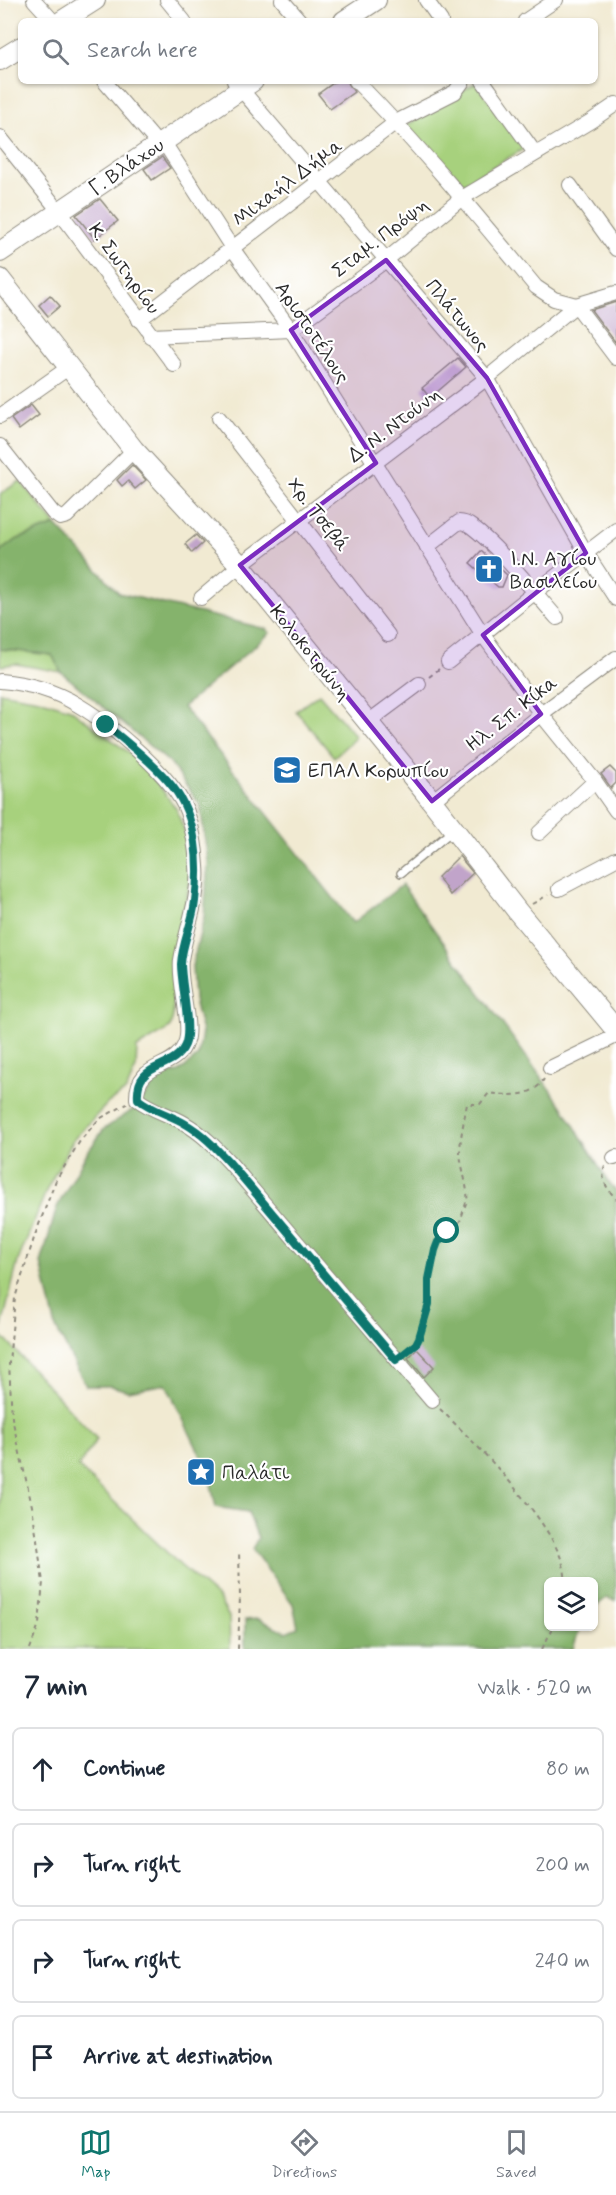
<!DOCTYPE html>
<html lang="en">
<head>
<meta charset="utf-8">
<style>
  body { margin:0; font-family:Mynerve,sans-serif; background:#f2f2f3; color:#1f2937 }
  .controls { position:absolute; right:18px; bottom:18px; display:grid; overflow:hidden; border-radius:9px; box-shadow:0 2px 4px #0004 }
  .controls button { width:54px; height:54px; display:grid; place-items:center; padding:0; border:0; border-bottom:2px solid #e0e1e3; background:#fff; color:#1f2937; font:30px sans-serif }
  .stop { position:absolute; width:18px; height:18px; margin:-14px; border:4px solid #0f766e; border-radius:50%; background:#fff }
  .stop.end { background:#0f766e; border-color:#fff; box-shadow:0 2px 6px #0008 }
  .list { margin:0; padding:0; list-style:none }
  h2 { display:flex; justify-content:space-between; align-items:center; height:78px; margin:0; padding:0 24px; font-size:26px }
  h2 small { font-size:20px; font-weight:400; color:#747a83 }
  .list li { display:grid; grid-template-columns:39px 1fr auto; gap:18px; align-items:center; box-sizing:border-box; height:84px; margin:0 12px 12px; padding:0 12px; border:2px solid #e0e1e3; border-radius:9px }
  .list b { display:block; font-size:22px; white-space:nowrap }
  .list em { font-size:20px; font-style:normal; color:#747a83 }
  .icon { flex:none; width:33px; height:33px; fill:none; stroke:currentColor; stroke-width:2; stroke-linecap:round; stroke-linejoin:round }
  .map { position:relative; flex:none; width:616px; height:1649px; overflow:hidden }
  .search { position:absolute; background:#fff; box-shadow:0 2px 4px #0004; left:18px; right:18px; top:18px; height:66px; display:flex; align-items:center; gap:15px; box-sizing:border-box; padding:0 21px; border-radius:9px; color:#747a83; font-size:22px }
  .sheet { height:462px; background:#fff }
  nav { display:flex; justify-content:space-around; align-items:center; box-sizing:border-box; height:84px; border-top:2px solid #e0e1e3; background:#fff; font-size:16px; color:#747a83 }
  nav a { display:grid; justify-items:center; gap:3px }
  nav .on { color:#0f766e }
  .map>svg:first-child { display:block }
</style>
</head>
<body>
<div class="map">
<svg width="616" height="1649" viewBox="0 0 616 1649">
  <rect width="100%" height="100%" fill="#fff"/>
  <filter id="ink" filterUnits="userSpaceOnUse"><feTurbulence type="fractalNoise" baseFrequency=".0167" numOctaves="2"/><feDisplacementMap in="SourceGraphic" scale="12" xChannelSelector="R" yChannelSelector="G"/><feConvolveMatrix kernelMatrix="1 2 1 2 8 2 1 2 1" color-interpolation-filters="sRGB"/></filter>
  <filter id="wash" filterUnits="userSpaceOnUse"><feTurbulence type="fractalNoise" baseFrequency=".008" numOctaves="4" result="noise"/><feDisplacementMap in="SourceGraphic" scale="24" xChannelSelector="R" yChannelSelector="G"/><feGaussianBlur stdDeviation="1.35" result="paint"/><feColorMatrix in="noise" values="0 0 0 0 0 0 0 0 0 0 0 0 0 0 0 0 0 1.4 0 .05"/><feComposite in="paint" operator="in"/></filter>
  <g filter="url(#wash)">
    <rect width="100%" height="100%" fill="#f1ead2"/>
    <!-- green -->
    <g fill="#a7d17d" stroke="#697e54" stroke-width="1.5">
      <polygon points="475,83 527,147 455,189 402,128"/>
      <polygon points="20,481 56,525 18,539 0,551 0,494"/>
      <polygon points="0,649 52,655 61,672 16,664 0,666"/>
      <polygon points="0,692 39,699 70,709 140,761 176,808 187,838 190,881 173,969 173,1016 170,1028 137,1048 136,1068 126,1091 109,1102 73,1140 47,1189 18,1261 0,1334 97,1439 78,1467 180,1565 218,1598 229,1617 230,1649 0,1649"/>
      <polygon points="319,694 356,737 334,757 296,711"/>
    </g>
    <!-- forest -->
    <polygon fill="#85b36c" stroke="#586f4c" stroke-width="1.5" points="56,525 119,593 266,629 270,633 183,707 353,923 402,885 564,1109 610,1184 616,1191 616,1601 607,1598 594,1607 594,1582 548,1582 548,1626 580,1627 573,1649 245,1649 245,1620 258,1619 286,1632 298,1627 293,1604 252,1549 258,1538 248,1512 216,1507 208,1471 166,1384 128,1391 111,1386 86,1386 56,1328 41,1263 57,1207 87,1153 104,1129 134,1109 161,1076 179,1072 198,1056 202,1032 194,1000 192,966 204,917 208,862 200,805 170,763 61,672 52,655 0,649 0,551 18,539"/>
    <g id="blocks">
      <!-- building -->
      <g fill="#c1a4ca">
        <polygon points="336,81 347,81 354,92 330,109 318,94"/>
        <polygon points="162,157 170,168 152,180 144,169"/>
        <polygon points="100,199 118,221 95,239 76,215"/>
        <polygon points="50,295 60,306 48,316 39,305"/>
        <polygon points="616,302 616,343 591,310"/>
        <polygon points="458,358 466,367 430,398 422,388"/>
        <polygon points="31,405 39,415 19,430 11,419"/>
        <polygon points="132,465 146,480 135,489 128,481 122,486 117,480"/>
        <polygon points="196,535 203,543 192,553 185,544"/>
        <polygon points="481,551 507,575 502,587 498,587 470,563"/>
        <polygon points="610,767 616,773 616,783 611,788 601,774"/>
        <polygon points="459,856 473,873 450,895 438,877"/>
        <polygon points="417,1349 434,1367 424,1377 408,1358"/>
      </g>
    </g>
  </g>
  <g filter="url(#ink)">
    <use href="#blocks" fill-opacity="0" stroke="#8e8a7e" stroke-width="1.5"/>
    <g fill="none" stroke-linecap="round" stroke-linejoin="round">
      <!-- lane casing -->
      <g stroke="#8e8a7e" stroke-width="10">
        <polyline id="lane" points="401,873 452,831"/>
      </g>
      <!-- street casing -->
      <g stroke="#8e8a7e" stroke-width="16">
        <g id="street">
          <polyline points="34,0 53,21"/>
          <polyline points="167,0 184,21"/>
          <polyline points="282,0 300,21"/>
          <polyline points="426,0 441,21"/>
          <polyline points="525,21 556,0"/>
          <polyline points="104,81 158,144"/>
          <polyline points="234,81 487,378 586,553 616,599"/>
          <path d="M356 81C420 146 478 217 536 287L554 299 576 305 616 358"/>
          <polyline points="483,81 535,153"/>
          <polyline points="0,137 59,211 174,365"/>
          <polyline points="163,141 232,248 291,330 483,635 541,714 595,781 616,811"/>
          <polyline points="570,185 616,249"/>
          <polyline points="139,320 396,122 455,92 463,81"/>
          <polyline points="150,336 291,330 386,260 462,198 591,121 616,104"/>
          <polyline points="0,416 68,368"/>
          <polyline points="219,418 388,635"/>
          <polyline points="0,446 53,513 60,518 67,516 134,450"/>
          <path d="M427 547 459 522C465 522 468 524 472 527 502 550 531 589 557 618"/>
          <polyline points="201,598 240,565 487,378 576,305 616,293"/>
          <polyline points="448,662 534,593 616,530"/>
          <path d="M0 681C26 683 55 691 78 705 110 724 175 778 187 812 193 829 196 849 197 866 200 899 186 928 181 960 178 982 192 1023 186 1041 177 1072 136 1059 137 1099 151 1110 168 1114 184 1123 202 1133 216 1148 230 1163L432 1401"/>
          <polyline points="368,722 419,684"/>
          <polyline points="432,801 541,714 616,658"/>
          <polyline points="539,833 595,781"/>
          <polyline points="559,889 616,859"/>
          <polyline points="550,1068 616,1036"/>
          <polyline points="614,1158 616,1157"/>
        </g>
      </g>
      <!-- secondary casing -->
      <g stroke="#8e8a7e" stroke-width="22">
        <g id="secondary">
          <polyline points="62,21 95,0"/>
          <polyline points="344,21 376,0"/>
          <polyline points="0,60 21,47"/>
          <polyline points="0,252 253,81"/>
          <polyline points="0,279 134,450 240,565 424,791 518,912 616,1030"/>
        </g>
      </g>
      <!-- path -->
      <g stroke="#8e8a7e" stroke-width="2" stroke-dasharray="4.5 4.5" stroke-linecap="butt">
        <polyline points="429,677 439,669"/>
        <polyline points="532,904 548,895"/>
        <path d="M605 1166C600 1180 607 1188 616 1199"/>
        <path d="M406 1351C437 1326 424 1282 435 1248 441 1233 453 1232 460 1221 461 1219 466 1203 467 1200 469 1192 461 1165 460 1154 460 1138 464 1120 467 1104H480L489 1093C510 1096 532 1098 544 1079"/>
        <path d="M440 1409C473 1441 570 1536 565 1582"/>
        <polyline points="30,1649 39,1624 43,1582 32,1506 12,1418 9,1363 15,1298 35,1235 56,1180 80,1141 99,1119 127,1104"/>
        <polyline points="238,1649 240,1597 239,1550"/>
        <polyline points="542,1649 554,1626"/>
      </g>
      <!-- lane -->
      <use href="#lane" stroke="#fff" stroke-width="7"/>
      <!-- street -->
      <use href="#street" stroke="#fff" stroke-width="14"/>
      <!-- secondary -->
      <use href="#secondary" stroke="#fff" stroke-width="20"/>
    </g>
  </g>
  <g fill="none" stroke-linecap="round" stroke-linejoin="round" filter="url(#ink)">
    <!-- route -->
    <path stroke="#0f766e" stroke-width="8" d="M106 725C128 744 154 763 173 787 197 818 200 864 195 901 193 922 182 943 181 964 181 984 192 1029 185 1045 173 1072 135 1060 138 1099 151 1110 168 1114 184 1123 202 1133 216 1148 230 1163L396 1360 416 1344 419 1338 429 1304V1279L435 1250 438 1242 447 1231"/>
  </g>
  <!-- marked area -->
  <path fill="#7b2cbf" fill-opacity="0.2" stroke="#7b2cbf" stroke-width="4.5" stroke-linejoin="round" d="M386 260 487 378 586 553 483 635 541 714 432 801 240 565 376 463 291 330Z"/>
  <!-- icons -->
  <defs>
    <g id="church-square" transform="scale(1.5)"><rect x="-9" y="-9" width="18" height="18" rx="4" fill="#1f6fb2" stroke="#fff"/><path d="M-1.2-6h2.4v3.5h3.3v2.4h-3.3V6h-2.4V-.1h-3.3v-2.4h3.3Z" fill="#fff"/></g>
    <g id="school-square" transform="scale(1.5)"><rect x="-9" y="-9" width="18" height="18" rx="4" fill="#1f6fb2" stroke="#fff"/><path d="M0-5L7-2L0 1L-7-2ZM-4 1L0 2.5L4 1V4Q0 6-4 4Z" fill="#fff"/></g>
    <g id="sight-square" transform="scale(1.5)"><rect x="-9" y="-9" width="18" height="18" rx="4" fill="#1f6fb2" stroke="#fff"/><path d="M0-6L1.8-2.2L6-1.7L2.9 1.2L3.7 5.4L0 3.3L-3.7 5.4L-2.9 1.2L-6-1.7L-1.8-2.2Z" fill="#fff"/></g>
  </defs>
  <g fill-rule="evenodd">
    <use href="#church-square" x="489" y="569"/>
    <use href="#school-square" x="287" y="770"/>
    <use href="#sight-square" x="201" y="1472"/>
  </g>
  <g text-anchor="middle" stroke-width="4.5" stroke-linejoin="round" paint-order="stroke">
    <!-- street labels -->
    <g font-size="20" fill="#2b2b2b" stroke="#fff">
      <text transform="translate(126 166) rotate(-34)" y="7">Γ. Βλάχου</text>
      <text transform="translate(287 182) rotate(-37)" y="7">Μιχαήλ Δήμα</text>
      <text transform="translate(380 237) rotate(-38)" y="7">Σταμ. Πρόψη</text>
      <text transform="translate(125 268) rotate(54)" y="7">Κ. Σωτηρίου</text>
      <text transform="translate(458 315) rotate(50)" y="7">Πλάτωνος</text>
      <text transform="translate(313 332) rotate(56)" y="7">Αριστοτέλους</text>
      <text transform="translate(394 424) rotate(-37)" y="7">Δ. Ν. Ντούνη</text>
      <text transform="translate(319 514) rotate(52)" y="7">Χρ. Τσεβά</text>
      <text transform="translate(311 652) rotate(51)" y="7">Κολοκοτρώνη</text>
      <text transform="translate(511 713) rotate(-38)" y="7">Ηλ. Σπ. Κίκα</text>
    </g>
    <!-- poi labels -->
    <g font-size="20" fill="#2b2b2b" stroke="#fff" text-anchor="start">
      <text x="510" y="565">Ι.Ν. Αγίου<tspan x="510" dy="23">Βασιλείου</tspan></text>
      <text x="308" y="777">ΕΠΑΛ Κορωπίου</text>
      <text x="222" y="1479">Παλάτι</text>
    </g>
  </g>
</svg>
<div class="controls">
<button><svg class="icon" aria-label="layers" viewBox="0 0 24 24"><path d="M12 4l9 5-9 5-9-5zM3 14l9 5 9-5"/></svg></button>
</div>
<div class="stop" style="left:447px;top:1231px"></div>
<div class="stop end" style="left:106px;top:725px"></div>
<div class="search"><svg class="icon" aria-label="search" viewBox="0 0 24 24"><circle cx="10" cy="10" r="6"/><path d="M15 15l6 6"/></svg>Search here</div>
</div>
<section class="sheet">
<h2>7 min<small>Walk · 520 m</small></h2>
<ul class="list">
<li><svg class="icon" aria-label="ahead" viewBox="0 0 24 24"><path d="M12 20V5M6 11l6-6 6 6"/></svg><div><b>Continue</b></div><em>80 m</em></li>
<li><svg class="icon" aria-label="right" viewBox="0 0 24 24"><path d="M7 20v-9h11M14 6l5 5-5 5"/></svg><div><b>Turn right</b></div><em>200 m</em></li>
<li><svg class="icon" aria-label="right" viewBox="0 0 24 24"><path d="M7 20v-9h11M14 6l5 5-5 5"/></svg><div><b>Turn right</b></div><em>240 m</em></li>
<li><svg class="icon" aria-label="arrive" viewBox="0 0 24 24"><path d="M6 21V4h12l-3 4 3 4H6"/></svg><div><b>Arrive at destination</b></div></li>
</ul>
</section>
<nav>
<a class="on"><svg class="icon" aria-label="map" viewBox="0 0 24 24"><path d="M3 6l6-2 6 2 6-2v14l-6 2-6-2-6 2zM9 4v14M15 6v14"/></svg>Map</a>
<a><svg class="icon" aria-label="directions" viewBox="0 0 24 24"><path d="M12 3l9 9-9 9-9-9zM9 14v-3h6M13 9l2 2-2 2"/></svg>Directions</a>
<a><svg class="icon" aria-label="saved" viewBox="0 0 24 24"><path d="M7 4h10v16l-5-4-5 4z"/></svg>Saved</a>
</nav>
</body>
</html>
